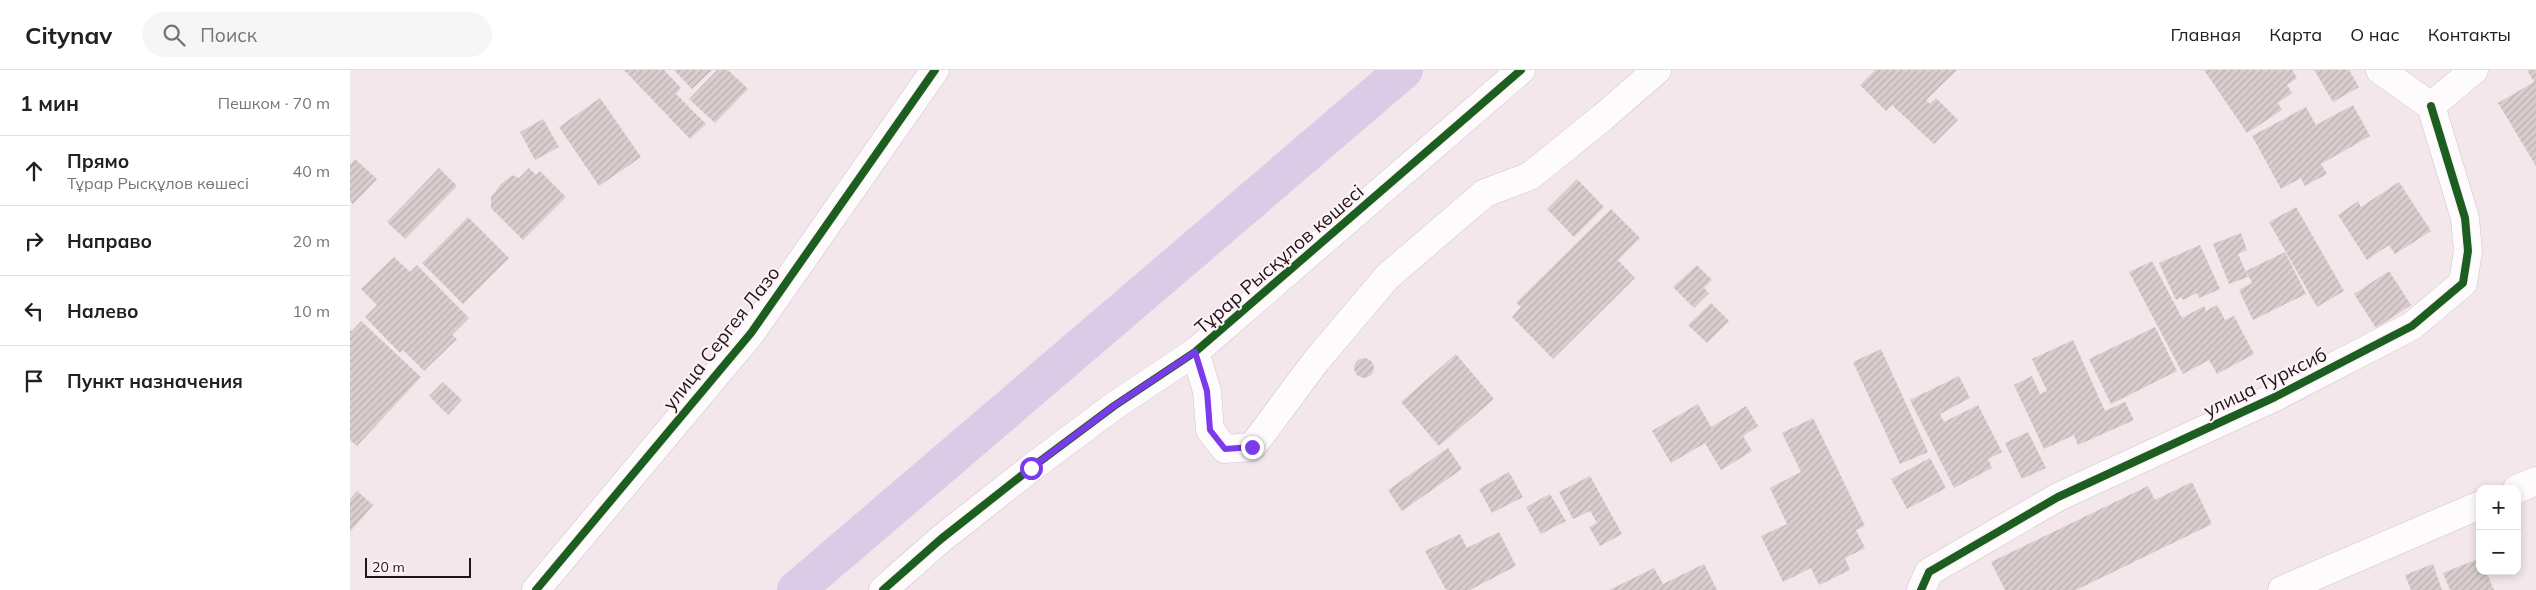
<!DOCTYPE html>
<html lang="ru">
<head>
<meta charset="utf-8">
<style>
  body { margin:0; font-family:Mulish,sans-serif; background:#f6f6f6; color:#202124 }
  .controls { position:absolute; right:15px; bottom:15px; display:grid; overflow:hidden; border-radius:10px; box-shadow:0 2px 8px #0003 }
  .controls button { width:45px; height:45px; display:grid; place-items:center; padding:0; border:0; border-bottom:1px solid #e0e0e0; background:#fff; color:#202124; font:25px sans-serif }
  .scale { position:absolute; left:15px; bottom:12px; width:106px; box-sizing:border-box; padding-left:5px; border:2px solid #211318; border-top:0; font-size:14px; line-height:18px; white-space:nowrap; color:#211318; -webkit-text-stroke:4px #fcf3f6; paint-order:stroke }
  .stop { position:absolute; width:15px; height:15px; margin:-11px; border:4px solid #7c3aed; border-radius:50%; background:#fff }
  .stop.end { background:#7c3aed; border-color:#fff; box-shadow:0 1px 5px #0008 }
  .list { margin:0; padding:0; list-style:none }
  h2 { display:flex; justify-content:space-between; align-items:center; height:65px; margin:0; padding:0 20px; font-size:21px }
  h2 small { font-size:16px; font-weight:400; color:#757577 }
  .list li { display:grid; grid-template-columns:32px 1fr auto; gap:15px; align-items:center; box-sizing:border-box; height:70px; padding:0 20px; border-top:1px solid #e0e0e0 }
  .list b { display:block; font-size:19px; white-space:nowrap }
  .list p { margin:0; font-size:16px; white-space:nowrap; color:#757577 }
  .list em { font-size:16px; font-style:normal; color:#757577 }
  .icon { flex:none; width:28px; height:28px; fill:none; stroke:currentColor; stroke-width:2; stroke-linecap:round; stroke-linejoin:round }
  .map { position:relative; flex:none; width:2186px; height:520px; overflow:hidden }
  header { display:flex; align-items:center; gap:30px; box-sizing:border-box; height:70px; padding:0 25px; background:#fff; border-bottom:1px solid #e0e0e0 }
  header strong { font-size:24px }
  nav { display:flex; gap:28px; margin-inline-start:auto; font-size:18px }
  .search { width:350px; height:45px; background:#f6f6f6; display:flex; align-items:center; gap:12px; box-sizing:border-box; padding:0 18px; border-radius:28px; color:#757577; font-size:19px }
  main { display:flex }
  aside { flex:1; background:#fff }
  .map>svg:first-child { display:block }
</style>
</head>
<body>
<header>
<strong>Citynav</strong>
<div class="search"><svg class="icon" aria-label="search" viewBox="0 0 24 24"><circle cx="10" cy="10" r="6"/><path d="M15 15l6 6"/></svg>Поиск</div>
<nav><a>Главная</a><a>Карта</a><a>О нас</a><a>Контакты</a></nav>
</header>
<main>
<aside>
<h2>1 мин<small>Пешком · 70 m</small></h2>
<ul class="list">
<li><svg class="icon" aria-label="ahead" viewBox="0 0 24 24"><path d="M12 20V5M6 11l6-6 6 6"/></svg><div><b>Прямо</b><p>Тұрар Рысқұлов көшесі</p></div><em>40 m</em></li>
<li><svg class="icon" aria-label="right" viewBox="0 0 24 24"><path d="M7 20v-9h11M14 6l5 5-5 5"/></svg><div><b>Направо</b></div><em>20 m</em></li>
<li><svg class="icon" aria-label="left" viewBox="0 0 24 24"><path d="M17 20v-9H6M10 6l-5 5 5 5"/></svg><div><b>Налево</b></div><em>10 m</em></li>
<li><svg class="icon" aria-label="arrive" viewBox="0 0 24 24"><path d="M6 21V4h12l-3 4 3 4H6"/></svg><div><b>Пункт назначения</b></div></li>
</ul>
</aside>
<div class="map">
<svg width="2186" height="520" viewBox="0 0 2186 520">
  <defs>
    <pattern id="building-hatch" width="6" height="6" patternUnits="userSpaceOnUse" patternTransform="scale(1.25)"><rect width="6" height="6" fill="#dacdce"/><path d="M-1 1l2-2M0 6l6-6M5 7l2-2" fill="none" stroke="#bbafb0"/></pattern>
  </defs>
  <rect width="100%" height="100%" fill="#f4e7eb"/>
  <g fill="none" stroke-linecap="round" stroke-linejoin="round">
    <!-- canal -->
    <polyline stroke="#dccbe7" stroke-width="38" points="446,520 1054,0"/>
  </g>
  <!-- building -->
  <g fill="url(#building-hatch)">
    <polygon points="274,0 314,0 331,18 326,24 356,54 340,69"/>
    <polygon points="324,0 362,0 342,19"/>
    <polygon points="367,0 378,0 398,19 365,53 339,29"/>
    <polygon points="1525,0 1607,0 1576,30 1580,34 1586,28 1608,50 1584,74 1542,35 1536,41 1510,15"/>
    <polygon points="1854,0 1942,0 1947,8 1937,15 1942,23 1928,33 1932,40 1897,63"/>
    <polygon points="1964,0 1999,0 2009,17 1983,32"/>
    <polygon points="2177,0 2186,0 2186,96 2148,33 2184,12"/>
    <polygon points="250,28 291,87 249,116 209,57"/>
    <polygon points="2003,35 2020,66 1971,94 1977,104 1955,116 1951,108 1931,119 1902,66 1956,37 1966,55"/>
    <polygon points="193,49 209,77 185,90 170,62"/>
    <polygon points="5,89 27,109 3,134 0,131 0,95"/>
    <polygon points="89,98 107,116 55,169 37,152"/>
    <polygon points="179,98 186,105 190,101 216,127 173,170 141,138 141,127 151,114 162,105 169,108"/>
    <polygon points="1227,109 1254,137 1224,167 1197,139"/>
    <polygon points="2049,112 2081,161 2045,184 2039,175 2017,190 1988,145 2008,131 2011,137"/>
    <polygon points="1946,137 1994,221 1967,237 1919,152"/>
    <polygon points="1261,139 1290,168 1268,190 1285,208 1203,289 1162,247 1171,237 1166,233"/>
    <polygon points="118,147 159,188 113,234 72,193"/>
    <polygon points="1891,163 1897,180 1888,184 1898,207 1879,214 1863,174"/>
    <polygon points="1850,175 1870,219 1849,228 1847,223 1833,230 1831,227 1826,230 1809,193"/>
    <polygon points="1935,182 1956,224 1903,250 1889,220 1902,213 1896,201"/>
    <polygon points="44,187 60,202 67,195 119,248 102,265 107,269 74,301 53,280 50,283 15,247 27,235 11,219"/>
    <polygon points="1802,191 1832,248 1854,236 1856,241 1867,235 1875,250 1884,246 1904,284 1867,304 1859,290 1833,304 1779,202"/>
    <polygon points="1347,195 1362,210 1354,218 1359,223 1344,238 1323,217"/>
    <polygon points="2039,201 2061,235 2026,258 2004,224"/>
    <polygon points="1361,233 1379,251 1357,273 1338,255"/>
    <polygon points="11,251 71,307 7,376 0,370 0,260 2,261"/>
    <polygon points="1805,257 1827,301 1761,334 1739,289"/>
    <polygon points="1723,270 1755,341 1775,332 1784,350 1728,375 1724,365 1694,379 1664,315 1682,306 1690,324 1697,321 1682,289"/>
    <polygon points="1531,279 1578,382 1550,394 1503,292"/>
    <polygon points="1106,284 1144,329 1089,376 1051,332"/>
    <circle cx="1014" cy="298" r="10"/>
    <polygon points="1609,306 1620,328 1590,344 1594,352 1628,335 1652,382 1638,389 1642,398 1604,418 1560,330"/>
    <polygon points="93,312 112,330 98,345 79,326"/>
    <polygon points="1348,334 1361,357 1396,336 1408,356 1393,366 1402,381 1371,400 1355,373 1321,393 1302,361"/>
    <polygon points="1463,348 1515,456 1506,460 1515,478 1495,488 1500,500 1469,515 1461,498 1433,512 1411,466 1437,454 1420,418 1451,402 1432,363"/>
    <polygon points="1678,362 1696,398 1672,409 1655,373"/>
    <polygon points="1098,378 1112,399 1052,441 1038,420"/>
    <polygon points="1580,388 1596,418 1557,439 1541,409"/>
    <polygon points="1159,402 1173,427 1142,443 1129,419"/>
    <polygon points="1240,406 1272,464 1250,476 1239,457 1247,453 1240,441 1223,449 1209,422"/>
    <polygon points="1842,412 1862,454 1726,520 1655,520 1641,492 1798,416 1805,430"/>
    <polygon points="7,421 23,435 0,462 0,429"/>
    <polygon points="1200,424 1216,451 1191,464 1176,437"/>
    <polygon points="1149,462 1166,496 1120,520 1096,520 1075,481 1110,464 1117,478"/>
    <polygon points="2130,488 2130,501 2136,501 2144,520 2100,520 2093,503"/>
    <polygon points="1354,494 1367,520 1259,520 1304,498 1313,514"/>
    <polygon points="2083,494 2092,520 2061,520 2055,505"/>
  </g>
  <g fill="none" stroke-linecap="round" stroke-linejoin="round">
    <!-- minor casing -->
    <g stroke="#d0c3c7" stroke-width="29">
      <g id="minor">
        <polyline points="2030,0 2081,36"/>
        <polyline points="2081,36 2124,0"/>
        <polyline points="845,282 857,321 860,360 875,379 902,377 966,291 1038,206 1135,123 1180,106 1253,47 1307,0"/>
        <polyline points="2167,419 2186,411"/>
        <polyline points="186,520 401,263 585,0"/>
        <polyline points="533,520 591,469 681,398 764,336 845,282 1171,0"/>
        <polyline points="1571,520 1579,502 1708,427 1925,327 2062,256 2113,213 2118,181 2115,148 2081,36"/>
        <polyline points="1932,520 2130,435"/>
      </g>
    </g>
    <!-- minor -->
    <use href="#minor" stroke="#fdfbfc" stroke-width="28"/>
    <!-- cycleway casing -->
    <g stroke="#fcf3f6" stroke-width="11">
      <g id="cycleway">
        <polyline points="186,520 401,263 585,0"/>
        <polyline points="533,520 591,469 681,398 764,336 845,282 1171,0"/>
        <polyline points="1571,520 1579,502 1708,427 1925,327 2062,256 2113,213 2118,181 2115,148 2081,36"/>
      </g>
    </g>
    <!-- cycleway -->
    <use href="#cycleway" stroke="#1b5e20" stroke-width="8"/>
  </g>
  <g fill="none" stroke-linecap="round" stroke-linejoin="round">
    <!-- route -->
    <polyline stroke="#7c3aed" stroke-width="6" points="681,398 764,336 845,282 857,321 860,360 875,379 902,377"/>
  </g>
  <g text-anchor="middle" stroke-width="4" stroke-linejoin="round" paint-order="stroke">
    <!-- street labels -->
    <g font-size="19" fill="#211318" stroke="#fcf3f6">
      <text transform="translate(929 189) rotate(-41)" y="7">Тұрар Рысқұлов көшесі</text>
      <text transform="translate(371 268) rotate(-52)" y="7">улица Сергея Лазо</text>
      <text transform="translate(1915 312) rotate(-26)" y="7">улица Турксиб</text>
    </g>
  </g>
</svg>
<div class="controls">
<button>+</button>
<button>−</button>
</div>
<div class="scale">20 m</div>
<div class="stop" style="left:681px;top:398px"></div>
<div class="stop end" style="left:902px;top:377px"></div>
</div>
</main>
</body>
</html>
